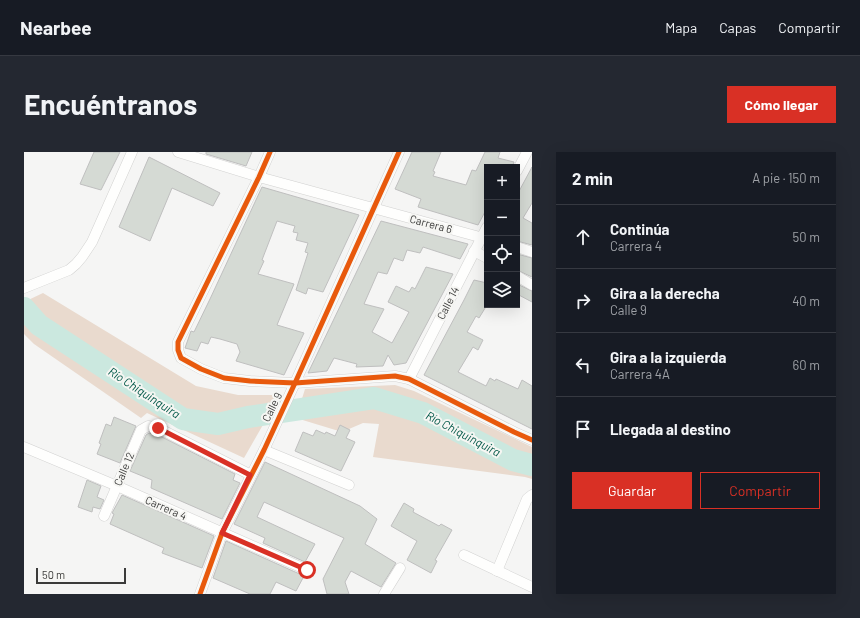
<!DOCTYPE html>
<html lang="es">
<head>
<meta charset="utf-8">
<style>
  body { margin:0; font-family:Barlow,sans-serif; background:#242831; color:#f1f3f6 }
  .controls { position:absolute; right:12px; top:12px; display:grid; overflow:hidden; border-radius:0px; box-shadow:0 4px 16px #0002 }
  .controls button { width:36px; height:36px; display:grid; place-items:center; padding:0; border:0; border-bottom:1px solid #363941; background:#171b24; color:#f1f3f6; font:20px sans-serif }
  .scale { position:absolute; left:12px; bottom:10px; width:90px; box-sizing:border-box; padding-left:4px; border:2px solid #3b3b3a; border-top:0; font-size:11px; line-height:14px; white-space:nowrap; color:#3b3b3a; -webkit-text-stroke:3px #f6f6f3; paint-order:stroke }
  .stop { position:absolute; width:12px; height:12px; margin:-9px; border:3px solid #d93025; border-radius:50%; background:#fff }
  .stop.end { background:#d93025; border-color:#fff; box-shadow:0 1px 4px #0008 }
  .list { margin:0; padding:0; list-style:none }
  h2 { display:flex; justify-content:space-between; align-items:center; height:52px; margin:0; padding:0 16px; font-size:17px }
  h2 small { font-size:13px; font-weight:400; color:#9ea1a6 }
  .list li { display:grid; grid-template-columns:26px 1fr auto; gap:12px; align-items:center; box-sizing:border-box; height:64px; padding:0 16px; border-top:1px solid #363941 }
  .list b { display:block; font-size:15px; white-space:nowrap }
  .list p { margin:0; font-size:13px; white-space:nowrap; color:#9ea1a6 }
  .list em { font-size:13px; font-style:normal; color:#9ea1a6 }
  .actions { display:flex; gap:8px; padding:12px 16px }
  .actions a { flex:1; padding:9px 0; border:1px solid #d93025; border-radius:0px; text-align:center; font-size:14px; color:#d93025 }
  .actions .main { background:#d93025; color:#fff }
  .icon { flex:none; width:22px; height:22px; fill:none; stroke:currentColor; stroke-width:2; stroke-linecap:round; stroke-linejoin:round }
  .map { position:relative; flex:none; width:508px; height:442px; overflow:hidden; border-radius:0px }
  header { display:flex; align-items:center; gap:24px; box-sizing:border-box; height:56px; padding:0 20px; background:#171b24; border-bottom:1px solid #363941 }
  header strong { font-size:19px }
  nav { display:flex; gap:22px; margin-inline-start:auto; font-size:14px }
  .intro { display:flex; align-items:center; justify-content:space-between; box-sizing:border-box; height:96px; padding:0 24px }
  h1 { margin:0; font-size:28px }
  .button { padding:10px 18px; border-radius:0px; background:#d93025; color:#fff; font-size:14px; font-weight:700 }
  main { display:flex; gap:24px; padding:0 24px }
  aside { flex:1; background:#171b24; border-radius:0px; box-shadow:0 4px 16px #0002 }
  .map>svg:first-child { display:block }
</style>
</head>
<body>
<header>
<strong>Nearbee</strong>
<nav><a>Mapa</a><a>Capas</a><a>Compartir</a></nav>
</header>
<div class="intro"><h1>Encuéntranos</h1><a class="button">Cómo llegar</a></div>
<main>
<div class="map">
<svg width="508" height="442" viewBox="0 0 508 442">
  <rect width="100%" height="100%" fill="#f5f5f4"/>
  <!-- green -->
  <g fill="#e9dace">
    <polygon points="19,141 172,234 214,243 256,243 220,306 123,261 117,266 10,192 0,182 0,150"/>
    <polygon points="371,233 390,239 508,295 508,327 501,325 349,305 355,272 339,271 318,280 272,266 281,237"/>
  </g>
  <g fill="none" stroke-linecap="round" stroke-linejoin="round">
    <!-- river -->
    <polyline stroke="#cbe8df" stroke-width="22" points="0,156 15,173 159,267 194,272 224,265 350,246 399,261 489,308 508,313"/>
  </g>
  <!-- building -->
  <g fill="#d5dad4" stroke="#bfbfbf">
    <polygon points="70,0 96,0 77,38 56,32"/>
    <polygon points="182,0 228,0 222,14 182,2"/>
    <polygon points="388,0 417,0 409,19 411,20 409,24 442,33 448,18 452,19 461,0 476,0 474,6 490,10 488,15 463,15 463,56 454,73 394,55 397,47 371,37"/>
    <polygon points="125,5 196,41 189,54 148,36 126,89 95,75"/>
    <polygon points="508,15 508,51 499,66 508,71 508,93 493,89 493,43"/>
    <polygon points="238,35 335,63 299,140 284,136 282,142 272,138 284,101 281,100 284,91 272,88 274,81 269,80 271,74 253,69 238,108 240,109 234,122 270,132 253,173 280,181 260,223 212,209 216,200 213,192 196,187 187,185 184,192 177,190 173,199 161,196 167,179 170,180 186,147"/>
    <polygon points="357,69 444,92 436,107 399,95 396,101 383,98 379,109 370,106 363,122 354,120 340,152 360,157 348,180 368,191 385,160 364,150 372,134 385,140 388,135 391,137 402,115 429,122 382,211 370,213 364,203 359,214 332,215 333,212 310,206 303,219 284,221"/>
    <polygon points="493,102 508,106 508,125 493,118"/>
    <polygon points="450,128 463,131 463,153 455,166 452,164 443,180 459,188 454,198 449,195 434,220 462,234 466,226 471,229 472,227 494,237 498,228 508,234 508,277 400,223 440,148"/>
    <polygon points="493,132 508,139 508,150 493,142"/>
    <polygon points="90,265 112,274 96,311 73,302 77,292 75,291 82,272 87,274"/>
    <polygon points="316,273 326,278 322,286 331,290 317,319 271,299 279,280 289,284 292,278 301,282 302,280 311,284"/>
    <polygon points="125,281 132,282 211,322 209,328 216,331 198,367 127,336 128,328 106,319 122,283"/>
    <polygon points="241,310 336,354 353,367 341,392 372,411 357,435 327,419 321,430 325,442 303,442 299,427 320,386 240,350 233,365 291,392 281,410 239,391 241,386 210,372"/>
    <polygon points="63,328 77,334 73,345 80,348 76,357 69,355 68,360 54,355"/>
    <polygon points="98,343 190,384 178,416 138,401 140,396 86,372 90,362 88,361"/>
    <polygon points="380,351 390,357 389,360 415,374 417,372 428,378 411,408 413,409 407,421 383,408 393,389 367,374"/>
    <polygon points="202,389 280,424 272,439 252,430 246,442 226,442 189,426"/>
  </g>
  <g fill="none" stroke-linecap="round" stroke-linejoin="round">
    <!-- minor casing -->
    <g stroke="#d2d2d1" stroke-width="11">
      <g id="minor">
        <polyline points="154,0 235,25 463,87"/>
        <polyline points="246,0 235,25 154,190 154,198 157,206 177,217 200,226 226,229 271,231 371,224 385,227 490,280 508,288"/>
        <polyline points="493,19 503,0"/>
        <polyline points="493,95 508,100"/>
        <polyline points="450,99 463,106"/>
        <polyline points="493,124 508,133"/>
        <polyline points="0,136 45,118 52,112 58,105 68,90 108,0"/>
        <polyline points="385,227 463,75"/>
        <polyline points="0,295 93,334 283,418"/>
        <polyline points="240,298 325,333"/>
        <polyline points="80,364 117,278 124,274 134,276 227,323"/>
        <polyline points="440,403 508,435"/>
        <polyline points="473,419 503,347 508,343"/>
        <polyline points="176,442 198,381 240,298 271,231 375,0"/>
        <polyline points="360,442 376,416"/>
      </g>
    </g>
    <!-- minor -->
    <use href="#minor" stroke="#fefefd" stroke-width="10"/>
    <!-- cycleway casing -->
    <g stroke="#f6f6f3" stroke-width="8">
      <g id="cycleway">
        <polyline points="246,0 235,25 154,190 154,198 157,206 177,217 200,226 226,229 271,231 371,224 385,227 490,280 508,288"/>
        <polyline points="176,442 198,381 240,298 271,231 375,0"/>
      </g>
    </g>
    <!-- cycleway -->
    <use href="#cycleway" stroke="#e8590c" stroke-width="5"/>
  </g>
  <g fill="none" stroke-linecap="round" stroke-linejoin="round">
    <!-- route -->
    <polyline stroke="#d93025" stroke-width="5" points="134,276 226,323 198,381 283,418"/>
  </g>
  <g text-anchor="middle" stroke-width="4" stroke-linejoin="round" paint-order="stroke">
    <!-- street labels -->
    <g font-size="11" fill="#3b3b3a" stroke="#f6f6f3">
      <text transform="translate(407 72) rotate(15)" y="4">Carrera 6</text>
      <text transform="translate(424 151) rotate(-63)" y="4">Calle 14</text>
      <text transform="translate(248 255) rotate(-64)" y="4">Calle 9</text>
      <text transform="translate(100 317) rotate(-67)" y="4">Calle 12</text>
      <text transform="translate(142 356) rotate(24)" y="4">Carrera 4</text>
    </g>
    <!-- water labels -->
    <g font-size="12" font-style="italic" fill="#045a4a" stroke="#f6f6f3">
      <text transform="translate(120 241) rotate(33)" y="4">Río Chiquinquira</text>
      <text transform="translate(439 282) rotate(28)" y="4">Río Chiquinquira</text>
    </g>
  </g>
</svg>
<div class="controls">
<button>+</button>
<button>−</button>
<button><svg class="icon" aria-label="locate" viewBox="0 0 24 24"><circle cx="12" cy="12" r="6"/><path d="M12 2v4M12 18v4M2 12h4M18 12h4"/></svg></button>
<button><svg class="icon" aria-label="layers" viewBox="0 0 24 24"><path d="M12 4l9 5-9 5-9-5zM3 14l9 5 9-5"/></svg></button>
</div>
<div class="scale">50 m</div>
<div class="stop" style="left:283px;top:418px"></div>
<div class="stop end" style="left:134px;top:276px"></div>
</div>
<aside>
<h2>2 min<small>A pie · 150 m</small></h2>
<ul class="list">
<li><svg class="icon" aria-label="ahead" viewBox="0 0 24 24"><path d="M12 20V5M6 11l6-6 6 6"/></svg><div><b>Continúa</b><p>Carrera 4</p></div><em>50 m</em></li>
<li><svg class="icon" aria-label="right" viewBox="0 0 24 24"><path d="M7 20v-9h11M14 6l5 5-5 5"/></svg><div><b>Gira a la derecha</b><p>Calle 9</p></div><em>40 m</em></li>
<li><svg class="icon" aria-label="left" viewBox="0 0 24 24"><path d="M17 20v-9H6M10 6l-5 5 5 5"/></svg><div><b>Gira a la izquierda</b><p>Carrera 4A</p></div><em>60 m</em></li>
<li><svg class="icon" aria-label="arrive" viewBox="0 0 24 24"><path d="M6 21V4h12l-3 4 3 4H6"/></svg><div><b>Llegada al destino</b></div></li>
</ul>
<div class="actions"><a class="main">Guardar</a><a>Compartir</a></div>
</aside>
</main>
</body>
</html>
